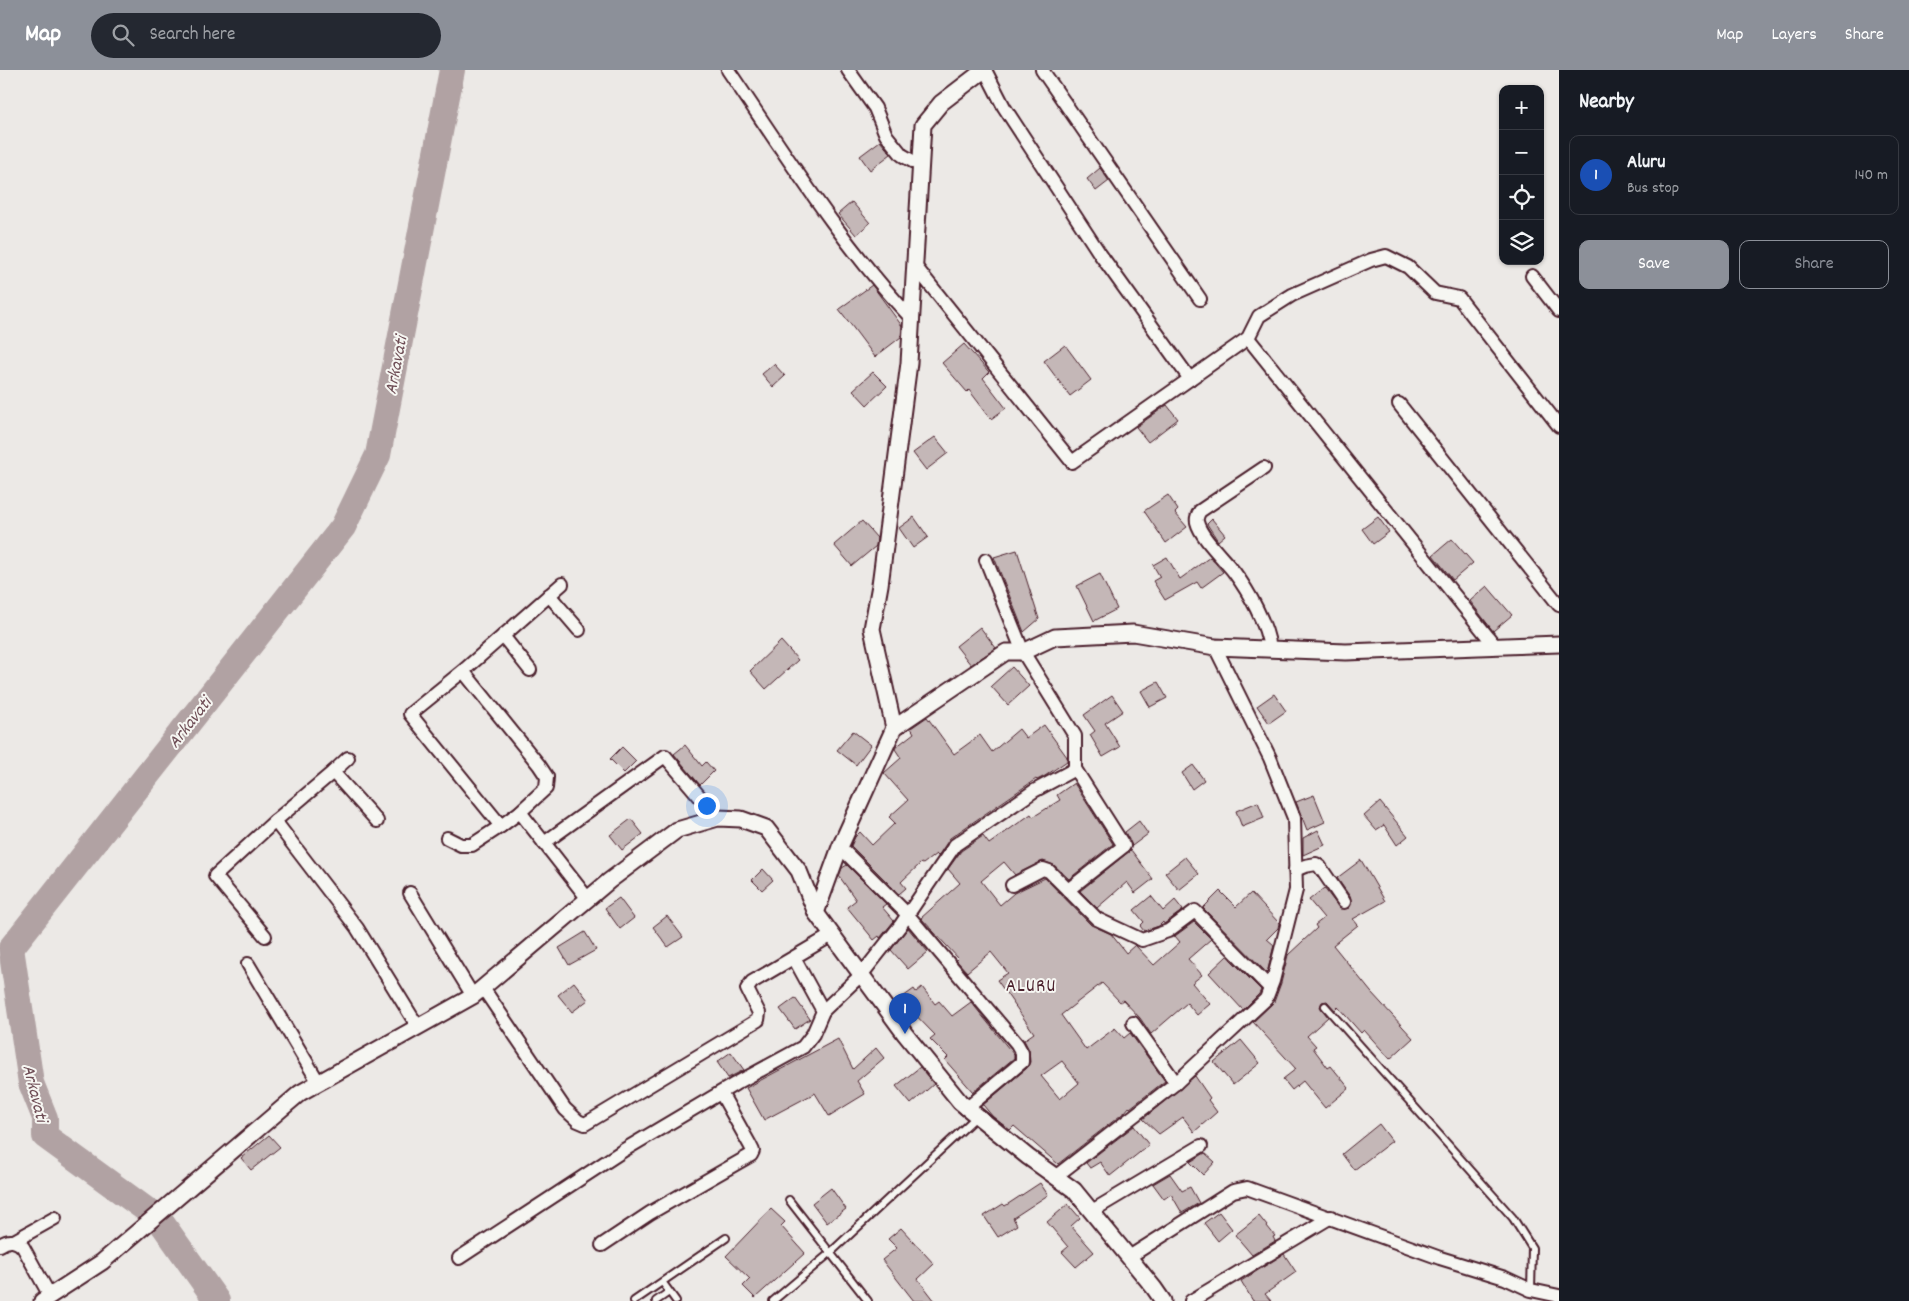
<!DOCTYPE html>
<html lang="en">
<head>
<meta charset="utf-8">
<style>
  body { margin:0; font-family:Dekko,sans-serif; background:#242831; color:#f1f3f6 }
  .controls { position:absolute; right:15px; top:15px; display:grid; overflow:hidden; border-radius:10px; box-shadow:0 1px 4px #0004 }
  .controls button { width:45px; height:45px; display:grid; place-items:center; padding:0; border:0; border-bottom:1px solid #363941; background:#171b24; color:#f1f3f6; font:25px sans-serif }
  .you { position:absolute; left:706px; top:735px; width:18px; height:18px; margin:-12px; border:4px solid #fff; border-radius:50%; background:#1a73e8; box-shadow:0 0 0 8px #1a73e833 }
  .badge { display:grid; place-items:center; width:32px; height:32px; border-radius:50%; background:#8c9099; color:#fff; font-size:16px; font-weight:700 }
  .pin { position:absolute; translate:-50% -41px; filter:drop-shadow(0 1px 2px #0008) }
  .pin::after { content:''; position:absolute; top:26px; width:18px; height:15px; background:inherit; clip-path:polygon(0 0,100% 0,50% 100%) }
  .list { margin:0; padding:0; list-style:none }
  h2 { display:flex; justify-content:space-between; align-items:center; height:65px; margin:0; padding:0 20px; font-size:21px }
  h2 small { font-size:16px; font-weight:400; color:#9ea1a6 }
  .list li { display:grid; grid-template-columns:32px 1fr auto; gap:15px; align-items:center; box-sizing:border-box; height:80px; margin:0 10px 10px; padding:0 10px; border:1px solid #363941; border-radius:10px }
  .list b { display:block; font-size:19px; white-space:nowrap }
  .list p { margin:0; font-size:16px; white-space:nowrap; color:#9ea1a6 }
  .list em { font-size:16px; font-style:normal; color:#9ea1a6 }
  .actions { display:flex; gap:10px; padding:15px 20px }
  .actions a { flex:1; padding:11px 0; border:1px solid #8c9099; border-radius:10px; text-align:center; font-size:18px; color:#8c9099 }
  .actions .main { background:#8c9099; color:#fff }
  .icon { flex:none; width:28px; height:28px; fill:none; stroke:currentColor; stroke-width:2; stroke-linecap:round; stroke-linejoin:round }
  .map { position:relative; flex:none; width:1559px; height:1231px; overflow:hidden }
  header { display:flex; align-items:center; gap:30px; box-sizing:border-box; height:70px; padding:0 25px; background:#8c9099; color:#fff }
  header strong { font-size:24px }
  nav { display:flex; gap:28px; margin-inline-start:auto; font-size:18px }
  .search { width:350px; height:45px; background:#242831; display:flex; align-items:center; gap:12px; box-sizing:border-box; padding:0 18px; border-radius:28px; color:#9ea1a6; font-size:19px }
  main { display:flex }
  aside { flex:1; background:#171b24 }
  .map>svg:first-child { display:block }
</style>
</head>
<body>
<header>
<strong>Map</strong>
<div class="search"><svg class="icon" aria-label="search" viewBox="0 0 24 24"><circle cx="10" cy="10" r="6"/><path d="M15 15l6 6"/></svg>Search here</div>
<nav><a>Map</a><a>Layers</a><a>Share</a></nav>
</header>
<main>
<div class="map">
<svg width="1559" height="1231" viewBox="0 0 1559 1231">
  <rect width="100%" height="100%" fill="#ece9e6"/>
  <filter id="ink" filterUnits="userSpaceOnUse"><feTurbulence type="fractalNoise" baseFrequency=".02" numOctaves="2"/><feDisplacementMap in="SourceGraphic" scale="10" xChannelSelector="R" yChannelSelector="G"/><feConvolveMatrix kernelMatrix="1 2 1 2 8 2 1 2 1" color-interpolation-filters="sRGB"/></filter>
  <g filter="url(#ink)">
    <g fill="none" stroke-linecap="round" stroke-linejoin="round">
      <!-- river -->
      <polyline stroke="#b1a2a3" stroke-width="26" points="217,1231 159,1149 45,1066 45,1048 31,1013 11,878 343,457 378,385 452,0"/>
    </g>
    <!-- building -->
    <g fill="#c4b7b7" stroke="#4a1f2b" fill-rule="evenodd">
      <polygon points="880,71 891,84 870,100 860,86"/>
      <polygon points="1100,98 1109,111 1096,121 1087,109"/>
      <polygon points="852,132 870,153 856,165 838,144"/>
      <polygon points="872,215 902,256 901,267 875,287 839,239"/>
      <polygon points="964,274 989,302 983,308 1006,338 991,349 969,320 967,322 942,293"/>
      <polygon points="1065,275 1091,310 1070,326 1044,291"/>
      <polygon points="774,294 785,306 773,317 762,304"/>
      <polygon points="873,302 887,316 867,335 853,320"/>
      <polygon points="1167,335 1178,349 1148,372 1136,357"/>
      <polygon points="935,367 948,383 926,400 913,383"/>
      <polygon points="1168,425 1178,440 1175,443 1187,457 1166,473 1144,441"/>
      <polygon points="914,447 928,467 913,478 899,458"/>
      <polygon points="1378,447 1389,462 1373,474 1362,459"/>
      <polygon points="1212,449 1225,465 1218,471 1207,454"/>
      <polygon points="862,451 877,468 876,476 852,496 834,475"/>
      <polygon points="1452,469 1473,493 1453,510 1433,485"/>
      <polygon points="1017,480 1039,549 1024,562 994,487"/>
      <polygon points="1167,487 1180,509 1210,487 1223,502 1201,518 1197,512 1165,530 1153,511 1160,507 1153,495"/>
      <polygon points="1100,504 1117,539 1094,551 1077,516"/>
      <polygon points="1487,516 1512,545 1493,561 1470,531"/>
      <polygon points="980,557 996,578 971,595 956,576"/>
      <polygon points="781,571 798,590 766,619 750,601"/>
      <polygon points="1012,597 1029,616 1008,635 991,616"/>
      <polygon points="1158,612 1167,628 1150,637 1141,621"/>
      <polygon points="1274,624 1286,641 1269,653 1257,636"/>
      <polygon points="1112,625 1123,641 1105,653 1120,677 1103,687 1090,665 1095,661 1084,645"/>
      <polygon points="927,647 954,684 980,665 992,682 1019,659 1026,668 1044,655 1067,687 1067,691 1045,706 1037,710 1036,709 950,768 938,786 936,784 923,794 921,793 901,812 906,818 899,824 851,776 855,767 860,762 872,775 895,753 889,747 908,730 884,703 901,688 895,679 896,677 914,663 911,658"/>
      <polygon points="853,661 871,675 856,695 837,680"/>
      <polygon points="685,675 702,696 706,692 714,701 700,715 674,684"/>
      <polygon points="622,677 636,691 624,703 610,689"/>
      <polygon points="1193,695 1204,710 1192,719 1182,703"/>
      <path d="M1074 713 1113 774 1069 809 1054 795 1043 791 1015 805 1004 792 981 811 1000 835 1014 823 1045 808 1091 855 1111 864 1126 883 1135 875 1154 895 1180 872 1175 866 1194 852 1211 869 1188 889 1202 905 1192 913 1210 934 1197 945 1187 933 1151 964 1140 948 1123 930 1120 932 1102 913 1061 945 1086 980 1115 958 1124 968 1130 963 1165 1011 1130 1038 1129 1037 1125 1042 1058 1094 1014 1056 1010 1060 993 1047 983 1035 1027 998 1030 992 1029 980 1024 970 1034 963 997 910 1008 903 991 882 967 902 956 890 958 888 921 848 960 813 948 799 961 781 983 766 989 774 1031 744 1033 747 1060 730 1057 725ZM1062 991 1079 1013 1060 1029 1041 1006Z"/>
      <polygon points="1314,725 1325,752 1307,760 1296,732"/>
      <polygon points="1258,732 1264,748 1242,757 1236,741"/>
      <polygon points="1380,732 1408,766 1397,775 1384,755 1376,760 1364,746"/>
      <polygon points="631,749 643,764 622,780 610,765"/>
      <polygon points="1139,751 1148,764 1132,776 1125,762"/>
      <polygon points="1318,760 1325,775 1303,785 1303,768"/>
      <polygon points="1131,780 1153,809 1135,823 1127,812 1097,838 1080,821"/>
      <polygon points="1185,787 1199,804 1179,820 1165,803"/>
      <polygon points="1361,790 1385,831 1353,849 1358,855 1333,875 1371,922 1413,968 1390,989 1364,960 1361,963 1338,937 1335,940 1327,931 1322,932 1320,937 1328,947 1307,966 1316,976 1313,978 1328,998 1331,996 1349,1018 1325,1038 1303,1011 1292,1020 1283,1009 1296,999 1253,952 1274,932 1281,913 1288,885 1317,858 1315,855 1324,848 1309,830 1324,818 1340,839 1349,838 1351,835 1351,828 1337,808"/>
      <polygon points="847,795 886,834 882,837 894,851 880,868 879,866 874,870 847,837 856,830 839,806 842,798"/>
      <polygon points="763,799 773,810 762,820 752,810"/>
      <polygon points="1220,821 1236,837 1251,823 1279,853 1278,858 1267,869 1274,875 1267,903 1203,838"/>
      <polygon points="1151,826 1163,841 1175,830 1183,840 1164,854 1163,852 1159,856 1144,861 1140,856 1144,852 1134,840"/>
      <polygon points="619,828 634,848 620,859 605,838"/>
      <polygon points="667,846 683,867 668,877 653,857"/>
      <polygon points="908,858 928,882 908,899 891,880"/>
      <polygon points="585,862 596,880 569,895 559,878"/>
      <polygon points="1227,886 1261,920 1259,924 1243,940 1209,903"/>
      <polygon points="574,912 588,930 572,942 558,925"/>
      <polygon points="922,917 935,934 939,931 952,946 971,932 1014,985 1014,988 973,1022 945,990 948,987 930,969 935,965 900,929 914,919 916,922"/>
      <polygon points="795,928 810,949 795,959 780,939"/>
      <polygon points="838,969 853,999 876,978 884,988 857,1011 865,1024 829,1046 815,1023 764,1050 746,1018"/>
      <polygon points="1241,970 1260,993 1233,1015 1214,992"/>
      <polygon points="731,982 744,1000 728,1008 717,992"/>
      <polygon points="920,997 934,1014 911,1034 896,1016"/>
      <polygon points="1195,1006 1210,1028 1208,1030 1217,1042 1194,1062 1183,1047 1159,1064 1143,1049"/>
      <polygon points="1379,1054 1392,1071 1354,1100 1342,1084"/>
      <polygon points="1134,1056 1149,1075 1110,1106 1100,1092 1090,1098 1086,1093"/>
      <polygon points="269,1065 280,1077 251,1100 241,1088"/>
      <polygon points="1205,1083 1215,1092 1203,1105 1190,1092"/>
      <polygon points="1170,1104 1182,1121 1190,1117 1199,1133 1182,1143 1171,1124 1164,1129 1153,1114"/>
      <polygon points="1040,1113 1048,1125 1013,1148 1017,1155 998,1167 984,1146 1003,1134 1005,1136"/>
      <polygon points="831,1118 846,1139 827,1153 812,1133"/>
      <polygon points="1068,1134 1080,1148 1071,1156 1094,1182 1076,1197 1062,1182 1068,1177 1047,1152"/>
      <polygon points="771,1139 785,1152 781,1156 805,1183 755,1228 743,1216 750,1209 726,1186"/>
      <polygon points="1219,1142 1232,1159 1218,1171 1204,1153"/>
      <polygon points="1259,1146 1275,1166 1273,1167 1275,1171 1252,1185 1235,1165"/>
      <polygon points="901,1158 934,1194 918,1209 935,1231 914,1231 882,1190 897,1178 888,1169"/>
      <polygon points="1284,1184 1296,1202 1265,1224 1271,1231 1253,1231 1241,1211"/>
    </g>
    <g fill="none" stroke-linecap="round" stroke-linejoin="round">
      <!-- service casing -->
      <g stroke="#4a1f2b" stroke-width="10">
        <g id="service">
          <polyline points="1325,936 1513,1148 1532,1178 1531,1220"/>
          <polyline points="789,1130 868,1231"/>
          <polyline points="663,1213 676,1231"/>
          <polyline points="634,1231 726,1168"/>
          <polyline points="656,1231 669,1222"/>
          <polyline points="773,1231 830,1183 976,1047"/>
        </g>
      </g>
      <!-- minor casing -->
      <g stroke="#4a1f2b" stroke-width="16">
        <g id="minor">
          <path d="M728 0C786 85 841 174 912 249"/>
          <polyline points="848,0 875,38 886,65 902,85 921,96"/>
          <polyline points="985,0 1004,37 1100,184 1190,309"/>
          <polyline points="1042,0 1200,229"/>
          <polyline points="915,196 1072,392 1248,268 1259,246 1292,225 1371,190 1386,186 1408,197 1435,223 1459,228 1559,356"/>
          <polyline points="1532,206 1559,241"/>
          <polyline points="1248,268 1496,577"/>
          <polyline points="1399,334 1559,535"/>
          <path d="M1264 398 1200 441C1198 444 1196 448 1197 452 1201 468 1224 489 1234 502 1249 522 1267 554 1270 579"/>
          <polyline points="986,490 1023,582 1075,666 1075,699 1124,776 1068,820"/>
          <polyline points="549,525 579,560"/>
          <polyline points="503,566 530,600"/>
          <polyline points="463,601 539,695 547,707 546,718 520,742 501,756 410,644 463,601 562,514"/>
          <polyline points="333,702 348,688"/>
          <polyline points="520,742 588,829"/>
          <polyline points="275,751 357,858 418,957"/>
          <polyline points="447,768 461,775 472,775 501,756"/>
          <polyline points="544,773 665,686 718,748"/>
          <polyline points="840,777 908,845 1017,974 1022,983 1022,992 966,1039"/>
          <polyline points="1295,800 1305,796 1316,794 1320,797 1344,832"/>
          <polyline points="1012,815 1043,799 1049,801 1097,849 1142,870 1168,861 1195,841 1270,918"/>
          <polyline points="410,823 473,926"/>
          <polyline points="265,866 215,806 275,751 333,702 377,751"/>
          <polyline points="248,894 319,1013"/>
          <polyline points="483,918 565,1039 578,1051 585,1054 758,950 759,943 747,919 752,912 832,865"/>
          <polyline points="823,941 862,904 900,856 955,775 1034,721 1075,699"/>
          <polyline points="1133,953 1176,1013"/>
          <polyline points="1055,1107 1176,1013 1266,929 1273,911 1296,820 1294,748 1270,688 1215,577"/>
          <polyline points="1092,1141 1201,1076"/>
          <polyline points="14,1171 55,1148"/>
          <path d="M0 1175C9 1169 16 1170 23 1177L50 1226"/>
          <polyline points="602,1175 650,1143 751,1085 753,1081 750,1075 721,1023"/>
          <polyline points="1129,1187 1233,1121 1247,1118 1258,1122 1440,1188 1505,1208 1531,1220 1559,1226"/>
          <polyline points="459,1188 624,1080 735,1014 803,977 813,964 823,941 794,888"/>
          <polyline points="1191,1231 1331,1147"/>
        </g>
      </g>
      <!-- tertiary casing -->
      <g stroke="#4a1f2b" stroke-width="19">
        <g id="tertiary">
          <polyline points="894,658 1006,582 1023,582 1055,567 1133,563 1215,577 1346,582 1559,574"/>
          <polyline points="816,843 840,777 894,658 872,559 880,515 909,293 923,55 941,33 984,0"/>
          <polyline points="42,1231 102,1192 300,1023 473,926 609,811 677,760 718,748 741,749 766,758 799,801 816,843 905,964 960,1032 1028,1087 1074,1120 1154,1218 1163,1231"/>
        </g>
      </g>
      <!-- service -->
      <use href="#service" stroke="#f6f6f2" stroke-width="6"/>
      <!-- minor -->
      <use href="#minor" stroke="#f6f6f2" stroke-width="12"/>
      <!-- tertiary -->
      <use href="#tertiary" stroke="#f6f6f2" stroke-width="15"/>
    </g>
  </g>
  <g text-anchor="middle" stroke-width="4" stroke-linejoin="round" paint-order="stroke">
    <!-- water labels -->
    <g font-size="18" font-style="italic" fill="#6e4d55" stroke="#f6f6f2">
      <text transform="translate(395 295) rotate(-79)" y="6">Arkavati</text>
      <text transform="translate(189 652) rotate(-52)" y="6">Arkavati</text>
      <text transform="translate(36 1023) rotate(76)" y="6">Arkavati</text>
    </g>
    <!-- quarter labels -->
    <g font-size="19" letter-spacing="1" fill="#4a1f2b" stroke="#f6f6f2">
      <text x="1031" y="921">ALURU</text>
    </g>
  </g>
</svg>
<div class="controls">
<button>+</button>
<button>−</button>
<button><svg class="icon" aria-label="locate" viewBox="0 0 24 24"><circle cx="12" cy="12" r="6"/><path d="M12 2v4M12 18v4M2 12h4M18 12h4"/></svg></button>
<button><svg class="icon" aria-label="layers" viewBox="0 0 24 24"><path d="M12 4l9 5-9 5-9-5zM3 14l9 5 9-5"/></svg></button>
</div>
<div class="you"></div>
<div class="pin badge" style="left:905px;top:964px;background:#1a4fb4">1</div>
</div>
<aside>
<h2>Nearby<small></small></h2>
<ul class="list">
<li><span class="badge" style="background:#1a4fb4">1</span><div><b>Aluru</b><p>Bus stop</p></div><em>140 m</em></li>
</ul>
<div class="actions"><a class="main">Save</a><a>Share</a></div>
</aside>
</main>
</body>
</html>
